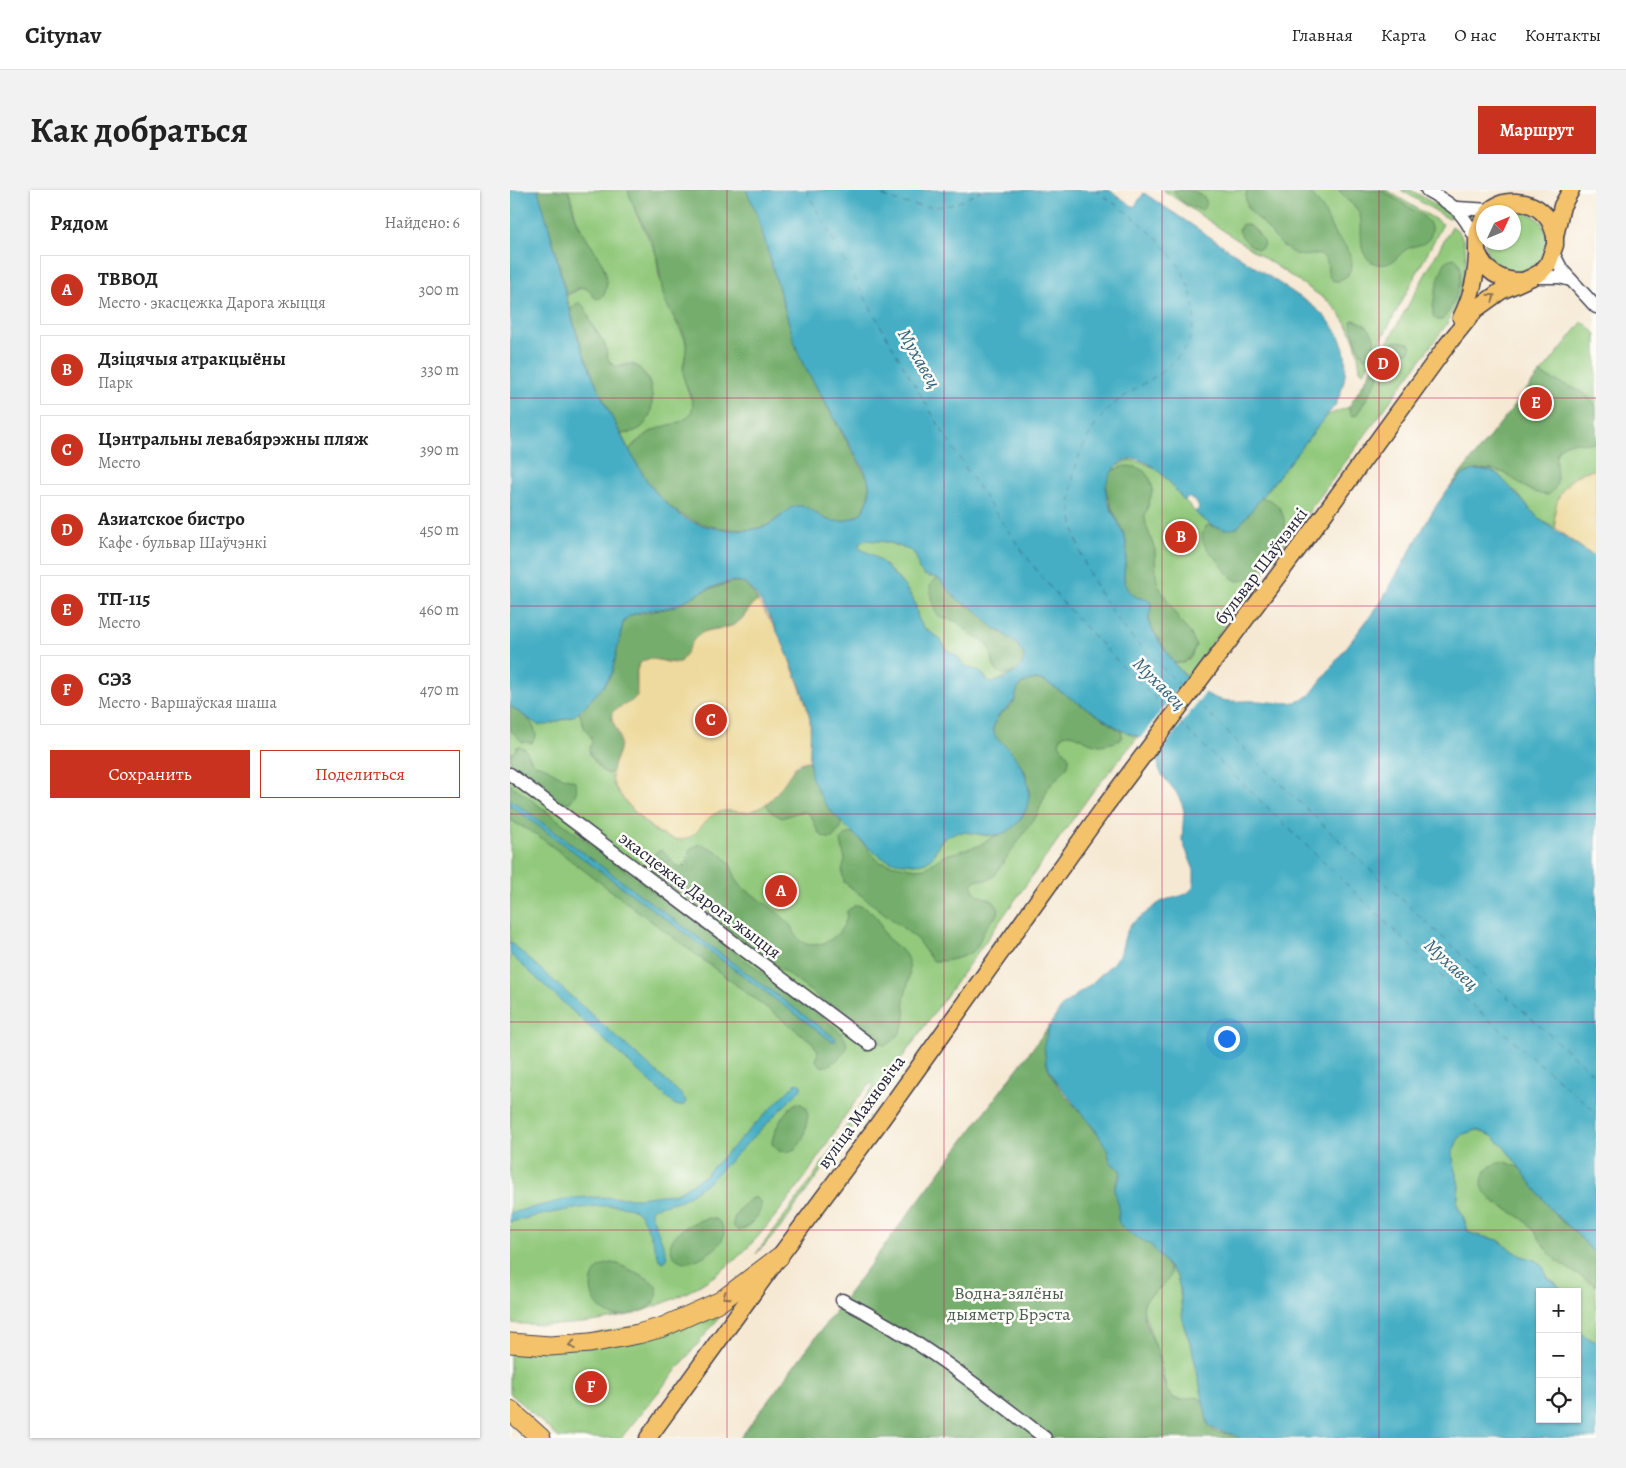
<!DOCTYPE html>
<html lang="ru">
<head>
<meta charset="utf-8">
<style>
  body { margin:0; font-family:Alegreya,serif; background:#f2f2f2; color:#222 }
  .controls { position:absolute; right:15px; bottom:15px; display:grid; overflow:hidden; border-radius:0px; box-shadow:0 1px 4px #0004 }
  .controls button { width:45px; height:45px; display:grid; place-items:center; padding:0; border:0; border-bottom:1px solid #e0e0e0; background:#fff; color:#222; font:25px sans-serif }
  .compass { position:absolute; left:966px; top:15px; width:45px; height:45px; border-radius:50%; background:#fff; box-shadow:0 1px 4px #0004; rotate:46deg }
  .you { position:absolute; left:716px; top:848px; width:18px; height:18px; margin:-12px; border:4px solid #fff; border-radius:50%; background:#1a73e8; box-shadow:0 0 0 8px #1a73e833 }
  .badge { display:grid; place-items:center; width:32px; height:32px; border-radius:50%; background:#c8321e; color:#fff; font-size:16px; font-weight:700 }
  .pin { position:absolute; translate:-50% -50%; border:2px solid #fff; box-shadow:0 1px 5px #0006 }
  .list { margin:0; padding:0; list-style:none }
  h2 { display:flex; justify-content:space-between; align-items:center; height:65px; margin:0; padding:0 20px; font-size:21px }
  h2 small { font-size:16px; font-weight:400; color:#767676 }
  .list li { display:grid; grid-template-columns:32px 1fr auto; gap:15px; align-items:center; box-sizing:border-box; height:70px; margin:0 10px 10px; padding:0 10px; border:1px solid #e0e0e0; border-radius:0px }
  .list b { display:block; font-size:19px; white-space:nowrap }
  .list p { margin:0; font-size:16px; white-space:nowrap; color:#767676 }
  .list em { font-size:16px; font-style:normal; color:#767676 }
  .actions { display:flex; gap:10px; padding:15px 20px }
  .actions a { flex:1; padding:11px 0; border:1px solid #c8321e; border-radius:0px; text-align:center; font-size:18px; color:#c8321e }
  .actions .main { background:#c8321e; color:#fff }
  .icon { flex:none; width:28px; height:28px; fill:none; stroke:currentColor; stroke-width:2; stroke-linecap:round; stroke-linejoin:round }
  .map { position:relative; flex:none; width:1086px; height:1248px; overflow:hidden; border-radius:0px }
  header { display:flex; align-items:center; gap:30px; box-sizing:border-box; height:70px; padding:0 25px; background:#fff; border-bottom:1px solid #e0e0e0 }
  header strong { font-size:24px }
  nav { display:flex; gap:28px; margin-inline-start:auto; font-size:18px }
  .intro { display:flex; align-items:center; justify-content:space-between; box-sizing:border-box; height:120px; padding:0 30px }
  h1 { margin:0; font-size:35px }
  .button { padding:12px 22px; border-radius:0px; background:#c8321e; color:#fff; font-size:18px; font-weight:700 }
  main { display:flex; gap:30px; padding:0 30px }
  aside { flex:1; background:#fff; border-radius:0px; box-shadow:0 1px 4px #0004 }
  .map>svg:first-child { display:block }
</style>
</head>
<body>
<header>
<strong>Citynav</strong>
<nav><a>Главная</a><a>Карта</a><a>О нас</a><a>Контакты</a></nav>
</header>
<div class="intro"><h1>Как добраться</h1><a class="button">Маршрут</a></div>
<main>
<aside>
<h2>Рядом<small>Найдено: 6</small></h2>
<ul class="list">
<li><span class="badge">A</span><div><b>ТВВОД</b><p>Место · экасцежка Дарога жыцця</p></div><em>300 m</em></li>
<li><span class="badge">B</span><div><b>Дзіцячыя атракцыёны</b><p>Парк</p></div><em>330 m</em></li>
<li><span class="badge">C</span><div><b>Цэнтральны левабярэжны пляж</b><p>Место</p></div><em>390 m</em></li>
<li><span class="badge">D</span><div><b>Азиатское бистро</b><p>Кафе · бульвар Шаўчэнкі</p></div><em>450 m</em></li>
<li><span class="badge">E</span><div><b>ТП-115</b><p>Место</p></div><em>460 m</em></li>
<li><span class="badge">F</span><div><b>СЭЗ</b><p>Место · Варшаўская шаша</p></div><em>470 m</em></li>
</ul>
<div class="actions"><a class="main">Сохранить</a><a>Поделиться</a></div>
</aside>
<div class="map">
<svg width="1086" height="1248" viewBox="0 0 1086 1248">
  <rect width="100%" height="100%" fill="#fdfcf7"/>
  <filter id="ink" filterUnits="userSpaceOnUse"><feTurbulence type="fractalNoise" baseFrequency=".02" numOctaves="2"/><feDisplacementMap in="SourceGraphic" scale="10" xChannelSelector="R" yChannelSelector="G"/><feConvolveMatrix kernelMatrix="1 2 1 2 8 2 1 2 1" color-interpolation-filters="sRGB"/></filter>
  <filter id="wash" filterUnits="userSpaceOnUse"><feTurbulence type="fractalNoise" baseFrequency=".0096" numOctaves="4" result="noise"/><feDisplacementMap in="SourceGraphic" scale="20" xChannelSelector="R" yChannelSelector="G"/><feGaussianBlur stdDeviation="1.12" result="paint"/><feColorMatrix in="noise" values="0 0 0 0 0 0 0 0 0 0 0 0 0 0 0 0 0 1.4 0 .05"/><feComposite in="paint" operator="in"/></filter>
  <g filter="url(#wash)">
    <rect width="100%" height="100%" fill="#f6e9d4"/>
    <!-- green -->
    <g fill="#92c97c" stroke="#5a765c">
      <path d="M58 0H118L126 23 146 63 149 86 163 126 175 149 177 158 173 177 177 199 183 214 182 221 178 227 173 231 142 241 125 253 119 260 111 244 121 243C125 235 141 208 141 201 141 195 138 188 134 183 131 180 127 175 122 174 114 173 108 181 101 173 96 168 96 158 93 151 85 137 75 127 63 116L60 119 56 104 58 105 73 97C80 100 82 106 90 108 95 105 95 101 96 95 98 71 79 57 70 37 64 25 63 12 58 0Z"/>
      <path d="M653 0H876L933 34 854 182 850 180C848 152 838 130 818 111Z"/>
      <polygon points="891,0 901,0 941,24 939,29"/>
      <path d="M1002 20C1060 21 1038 100 991 78 982 73 976 63 975 53L1004 52V22H992Z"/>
      <path d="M942 36C970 53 949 112 937 134L677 487 661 470 609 333 600 316 602 281 607 276 619 270 632 272 649 280 685 322 692 329 735 330 788 261 818 225 839 217 875 157Z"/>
      <path d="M1073 131 1086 144V281C1057 278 1040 315 1046 339L1029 329 1004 300 939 298Z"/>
      <path d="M355 350 378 352 402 361 419 387H425L434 393 506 482 482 493C476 491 475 484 469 481 465 479 460 479 456 477L450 470 437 460 430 449 413 437 408 428 405 413 401 405 386 386 363 365 350 359 349 354Z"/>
      <path d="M218 393 248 411 243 414 103 594C110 607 133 633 145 641 153 646 162 649 171 650L202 625 211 621 246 620 255 614 301 570V583L320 619 355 654 395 673 404 674 415 672 424 664 429 653 442 643 456 642 479 646 543 495 623 546 628 547 581 604 268 1041 246 1064 299 993 364 895 361 893C336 920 317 955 296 986 277 1012 251 1046 227 1068 165 1123 81 1141 0 1133V516C30 537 26 538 62 527L196 399Z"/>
      <polygon points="967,940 982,946 994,957 1020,991 1086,1065 1086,1152 1073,1145 1067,1139 1067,1102 1053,1102 1045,1092 1038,1088 1033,1077 1025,1070 1011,1066 988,1050 965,1045 958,1041 954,1028 947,1015 949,996 943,969 943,961 948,948 953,944"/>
      <path d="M659 1078 667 1087 669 1093 673 1133 682 1158 694 1213C681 1199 672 1221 657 1201L646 1158 634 1123 633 1116 636 1109 653 1095 660 1084Z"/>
      <polygon points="209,1121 208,1129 111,1248 49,1248 0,1203 0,1159"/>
    </g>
    <!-- forest -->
    <g fill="#75ad6c" stroke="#4c6854">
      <path d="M28 0H58C62 11 63 23 68 34 78 56 100 72 96 98 95 105 93 108 86 109 82 106 81 101 77 99 69 94 63 104 56 104L46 62Z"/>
      <path d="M118 0H236L246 21 286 157 293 174 358 289C362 306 357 324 339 329 333 331 326 333 320 331 308 328 299 314 286 317 274 320 265 333 253 337 241 341 224 340 211 338 160 330 143 303 119 260 127 251 138 242 149 238 160 234 173 234 180 224 188 213 176 200 174 189 171 175 179 161 175 147 170 134 160 124 155 111 149 91 150 70 142 52 133 34 123 19 118 0Z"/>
      <path d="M664 0C676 0 689 0 696 10V16L692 20C683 19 665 9 664 0Z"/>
      <path d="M738 0H798L813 19 824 43 834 54 841 66 842 76 838 85 829 91H823C814 84 821 74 814 67 807 61 796 69 785 64 769 56 763 44 752 32 747 27 739 22 737 15 735 9 735 5 738 0Z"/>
      <path d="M829 0H871L913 26 919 32 922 39C920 57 909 53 897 59 890 63 887 70 879 73 874 75 869 75 864 73 844 64 855 37 849 23 845 13 833 10 829 0Z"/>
      <path d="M732 34C743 34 749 44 754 53L752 58 747 59C739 55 732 49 729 40Z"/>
      <path d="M944 68C961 77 943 120 932 130H927L923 126C921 115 930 78 937 70Z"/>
      <path d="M70 113C78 119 78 128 83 136 86 143 92 148 95 155 97 160 96 166 99 170 105 183 119 170 129 178 145 191 147 223 132 237 126 242 118 243 111 244 89 205 72 163 60 119L66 114Z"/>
      <path d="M843 130C862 134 871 151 859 167L854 168C849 162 841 139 841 131Z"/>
      <polygon points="886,151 899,153 901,157 900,161 887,165 880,163 879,155 882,152"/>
      <polygon points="862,181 867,181 869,183 868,189 848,223 845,226 841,225 839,223 839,217"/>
      <path d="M1030 183C1045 194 1080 198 1086 218 1086 225 1086 244 1086 253 1076 255 1064 249 1054 255 1034 267 1059 292 1038 305 1021 304 1013 295 999 286 988 278 965 277 953 285 948 288 943 293 939 298Z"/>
      <path d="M617 276 626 277 634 281 640 289 643 299 635 326 636 335 645 360 646 386 648 395 672 434 681 444 686 456 681 467 673 473 663 472 639 433V427L642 415 636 409 626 407 622 404 615 395 614 390C613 377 619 364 616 351 611 329 573 282 617 276Z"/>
      <path d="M751 308C761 309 765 312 770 319 774 326 776 335 774 342 770 356 744 393 728 391 718 389 712 373 704 366 695 358 688 348 696 336L699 335 709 338 728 337Z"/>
      <path d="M428 388C441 399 455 410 467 421 473 426 478 433 484 438 494 444 512 453 514 467 516 475 508 480 501 484 477 486 486 467 478 455 473 449 467 448 461 445 456 441 453 435 447 432 443 429 437 430 432 428 422 423 421 406 420 397L421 393Z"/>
      <path d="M224 392C237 392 242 401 248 411 239 416 236 426 227 433 217 440 204 437 194 442 182 449 179 463 170 472 158 475 132 460 127 479 125 487 128 497 127 506L119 514 102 523 101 528 109 543 111 553 102 581 99 584 92 581 80 565 79 559 82 553 81 547 74 537 69 522 93 496 102 483 113 433 116 428 121 425 161 418 191 402Z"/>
      <path d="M527 489 543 495 612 542V548C609 551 606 552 601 553 596 554 590 556 585 554 574 552 561 538 551 547L549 554 559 567V572L557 577 538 598 527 625 484 686 478 690H466L462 695C465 711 481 704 487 716 489 719 489 721 488 723 485 729 479 733 475 739 470 747 470 756 462 762 453 768 434 772 424 771L421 769 406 748 334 692 332 681 335 670 331 651 335 645 342 643 348 647 369 672 406 679 416 678 433 666 468 656 484 646 493 644 510 630 516 619 519 605V598L515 581 499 560 486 548 483 539C488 520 495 524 504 512 506 508 506 504 507 500 511 492 520 490 527 489Z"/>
      <path d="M0 516C12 524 25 531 26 546L22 553 12 552 0 540Z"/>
      <path d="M9 556 15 559 22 571 25 574 38 578 47 585 65 591C69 599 65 606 60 612L52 614 45 610 0 576V564L4 562 7 557Z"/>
      <path d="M301 570C301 595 313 612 331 630V639L322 648C300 650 309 620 291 622 285 623 278 626 272 628L261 622 256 614C273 600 279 574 301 570Z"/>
      <path d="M0 594 321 834C336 846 345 857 325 871 320 875 317 877 311 876L306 871 308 861 302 852 43 657 27 645 0 630Z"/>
      <path d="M190 654C201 657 213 664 220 674 224 682 225 689 231 696 245 707 269 721 280 735 285 741 286 749 294 753 309 760 330 747 335 732 337 729 337 725 337 721L346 715C355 716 365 724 370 733 371 736 372 740 374 743 379 753 392 756 397 768 403 782 397 794 395 806 393 813 396 819 395 826 395 838 386 853 374 855L368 852 142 682C139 672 141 664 150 660 161 663 159 675 171 677L177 673 180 659Z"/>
      <path d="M540 835C521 884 560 905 585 941 589 946 595 954 597 960 598 964 598 968 601 971 604 976 608 977 611 982L605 996 609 1016 608 1030C614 1041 625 1045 635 1050 643 1054 656 1071 659 1079 665 1095 638 1101 634 1114 630 1128 645 1152 649 1165 653 1175 651 1185 655 1195 656 1200 659 1205 663 1208 671 1214 680 1205 689 1208 699 1213 693 1231 702 1239 709 1246 722 1241 730 1248H230Z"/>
      <path d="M287 913C291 914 295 915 297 919 299 924 297 930 296 935 294 951 287 965 269 961L262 954C262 942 276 917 287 913Z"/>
      <path d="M996 972 1012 979 1048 1028 1067 1044 1086 1065V1096C1072 1086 1057 1080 1044 1068 1033 1057 1027 1042 1015 1031 1001 1018 963 1010 974 984 978 975 987 973 996 972Z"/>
      <path d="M242 1008H246L251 1012C253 1023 239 1038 228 1041L223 1036C222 1025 233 1014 242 1008Z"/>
      <path d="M199 1028C206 1028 211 1031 213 1038 219 1054 191 1070 178 1072 165 1073 156 1060 163 1049 170 1038 187 1030 199 1028Z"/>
      <path d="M101 1073 108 1074C116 1078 136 1086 142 1092 157 1105 138 1121 124 1124 118 1125 112 1127 106 1126 78 1122 70 1078 101 1073Z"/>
    </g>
    <!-- sand -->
    <g fill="#eeda9e" stroke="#887e6c">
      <path d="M1082 280 1086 281V368L1046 339C1040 313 1055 285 1082 280Z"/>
      <path d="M248 411 271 448 295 511 300 529 301 570 289 573 285 577C272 595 260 620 235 622 226 622 218 619 209 622 193 627 189 647 174 649 165 651 153 646 145 640 134 633 103 601 102 588 100 575 111 564 110 551 110 540 100 533 102 523 109 515 120 515 127 506V480L131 472C143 464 157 476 170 472 178 463 180 451 190 444 202 437 216 441 227 433 236 427 239 416 248 411Z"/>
    </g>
    <!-- water -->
    <g fill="#45aec4" stroke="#346880" fill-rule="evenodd">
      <path d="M0 0H28C43 47 52 95 66 142 79 181 96 217 115 253 127 273 137 296 155 312 163 320 172 328 183 332 204 340 239 345 260 334 269 330 278 316 288 316 304 314 310 337 337 330 345 328 351 325 355 317 362 305 360 294 355 281L293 174 286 157 246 21 236 0H599L624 17 634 3 796 111C835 138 846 171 826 214L728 337C712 344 696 333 685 322L689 318 687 313 678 307 674 311C661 293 629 250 605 278 599 285 595 293 596 303 598 321 613 335 616 353 620 371 604 394 625 406 630 409 635 408 640 411 644 419 637 424 639 432 640 438 645 444 648 449 662 471 678 496 703 507 717 514 733 510 748 511 766 512 785 517 800 505L871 412 924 319 935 303 954 284 964 280 981 281 989 285 1029 329 1086 368V1065L1067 1044 1042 1021 994 957 982 946 967 940 953 944 949 948 943 961V969L949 996 947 1015 952 1024 958 1041 965 1045 988 1050 1011 1066 1025 1070 1033 1077 1038 1088 1048 1095 1053 1102H1030V1229H1067V1139L1073 1145 1086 1152V1248H730C720 1240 707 1245 698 1234L682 1158 673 1133 670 1099 667 1087 641 1055 623 1045 610 1035 608 1030 609 1016 604 1000 611 985 610 980 601 973 597 959 586 941 545 890 536 872 534 854 540 835 552 816 581 794 605 771 611 762 615 746 620 735 649 713C662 705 675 710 684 696V680L672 650 674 621 672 614 666 602 652 585 649 579 647 565 632 548 611 540 534 491C524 488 511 490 507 501 506 505 506 509 503 512 494 524 487 521 483 539 484 549 493 553 499 559 517 579 528 608 509 631 496 648 481 646 462 643 447 641 434 643 427 658 424 664 422 669 415 672 408 675 401 673 393 673 385 672 378 671 371 667 360 660 324 626 316 615 312 609 305 595 302 588 297 572 302 546 300 528 296 504 254 398 231 392 215 388 185 405 171 413 154 423 123 416 113 433L102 483 93 497 66 525 37 535H28L0 516ZM355 350 378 352 402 361 406 366 409 380 414 385 428 388 448 410 466 420 484 438 492 442 507 454 514 465C515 481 495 489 482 493L477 490 470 481 456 477 448 467 437 460 430 449 413 437 408 428 405 413 395 397 372 372 363 365 350 359 349 354Z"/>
      <polygon points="0,609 325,848 326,851 322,851 0,615"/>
      <polygon points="0,752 172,905 176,911 174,915 168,916 164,914 0,764"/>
      <path d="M288 893 291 895V899L200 991 172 1010 142 1018 141 1023 157 1065 155 1071 153 1072 149 1069C145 1057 136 1031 129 1023 112 1004 24 1027 0 1032V1023L62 1008 80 1007 129 1008 167 1003 193 987 285 894Z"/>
    </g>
    <!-- pier -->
    <polygon fill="#f6e9d4" points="678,486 696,501 645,569 643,561 635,552 629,550"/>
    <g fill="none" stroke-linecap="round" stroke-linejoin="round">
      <!-- ferry -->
      <g stroke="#326179" stroke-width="1" stroke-dasharray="6 5" stroke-linecap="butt">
        <path d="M296 0C367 130 438 263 528 382 567 432 612 476 657 520"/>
        <path d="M363 0C383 13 412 19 435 16 448 14 461 6 472 0"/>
        <path d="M585 0C626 28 674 61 683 113 686 129 683 147 674 160 652 191 612 199 590 229 539 296 562 368 608 430 627 455 651 476 673 498"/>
        <path d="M685 510C815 639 949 765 1086 886"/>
        <polyline points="669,532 955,809 1086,922"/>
      </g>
    </g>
  </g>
  <g filter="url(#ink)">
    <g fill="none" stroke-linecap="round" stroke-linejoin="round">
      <!-- minor casing -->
      <g stroke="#424052" stroke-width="15">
        <g id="minor">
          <path d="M917 0C945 17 951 19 966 49"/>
          <polyline points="947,18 981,20"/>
          <polyline points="1043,63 1052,80 1086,117"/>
          <polyline points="1022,87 1049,87 1061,90"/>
          <polyline points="0,584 359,854"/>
          <path d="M332 1110C408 1148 468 1196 535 1248"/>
        </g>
      </g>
      <!-- major casing -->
      <g stroke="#424052" stroke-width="19">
        <g id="major">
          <path d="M978 22C993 7 1021 9 1035 25 1041 31 1043 38 1045 46"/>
          <path d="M967 61C975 82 990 91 1012 91"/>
          <path d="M951 128C961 108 967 84 967 61 967 46 966 41 974 28"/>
          <polyline points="138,1248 269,1067 366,937 593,619 815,323 937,155 966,119 991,101 1022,87 1031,82 1038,74 1045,55 1045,46 1052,16 1061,0"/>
        </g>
      </g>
      <!-- highway casing -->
      <g stroke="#424052" stroke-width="21">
        <g id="highway">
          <polyline points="0,1153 40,1156 80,1153 128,1144 153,1137 211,1111 269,1067"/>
          <polyline points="0,1220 31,1248"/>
        </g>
      </g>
      <!-- minor -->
      <use href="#minor" stroke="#fff" stroke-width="12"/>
      <!-- major -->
      <use href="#major" stroke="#f4c26a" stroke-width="16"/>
      <!-- highway -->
      <use href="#highway" stroke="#f4c26a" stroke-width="19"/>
    </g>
    <!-- one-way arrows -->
    <defs><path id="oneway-chevron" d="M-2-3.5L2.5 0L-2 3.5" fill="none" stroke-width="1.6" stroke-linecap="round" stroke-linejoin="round" transform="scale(1.25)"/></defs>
    <g stroke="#8b7252">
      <use href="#oneway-chevron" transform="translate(982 107) rotate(-35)"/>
      <use href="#oneway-chevron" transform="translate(216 1106) rotate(145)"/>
      <use href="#oneway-chevron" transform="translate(62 1155) rotate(176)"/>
    </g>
  </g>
  <!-- grid -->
  <path fill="none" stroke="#c2185b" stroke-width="1" stroke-opacity="0.55" d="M217 0V1248M434 0V1248M652 0V1248M869 0V1248M0 208H1086M0 416H1086M0 624H1086M0 832H1086M0 1040H1086"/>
  <g text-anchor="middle" stroke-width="5" stroke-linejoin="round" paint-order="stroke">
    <!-- street labels -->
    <g font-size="18" fill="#22223b" stroke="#fdfcf7">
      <text transform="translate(751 376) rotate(-53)" y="6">бульвар Шаўчэнкі</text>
      <text transform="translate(190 705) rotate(37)" y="6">экасцежка Дарога жыцця</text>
      <text transform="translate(351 922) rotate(-54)" y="6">вуліца Махновіча</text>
    </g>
    <!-- park labels -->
    <g font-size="18" fill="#495c52" stroke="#fdfcf7">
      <text x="499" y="1109">Водна-зялёны<tspan x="499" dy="21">дыяметр Брэста</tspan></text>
    </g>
    <!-- water labels -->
    <g font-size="19" font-style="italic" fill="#326179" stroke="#fdfcf7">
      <text transform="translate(410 168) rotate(60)" y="7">Мухавец</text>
      <text transform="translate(650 493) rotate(45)" y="7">Мухавец</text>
      <text transform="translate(942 774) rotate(43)" y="7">Мухавец</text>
    </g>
  </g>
</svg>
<div class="controls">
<button>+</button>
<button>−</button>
<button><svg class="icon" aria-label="locate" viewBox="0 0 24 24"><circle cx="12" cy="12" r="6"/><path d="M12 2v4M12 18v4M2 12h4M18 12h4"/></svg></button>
</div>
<svg class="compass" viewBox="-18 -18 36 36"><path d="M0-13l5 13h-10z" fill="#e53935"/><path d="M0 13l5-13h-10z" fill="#767676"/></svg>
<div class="you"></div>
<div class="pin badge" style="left:271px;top:701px">A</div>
<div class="pin badge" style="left:671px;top:347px">B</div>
<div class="pin badge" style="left:201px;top:530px">C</div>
<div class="pin badge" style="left:873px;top:174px">D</div>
<div class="pin badge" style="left:1026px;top:213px">E</div>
<div class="pin badge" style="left:81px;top:1197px">F</div>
</div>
</main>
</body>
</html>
